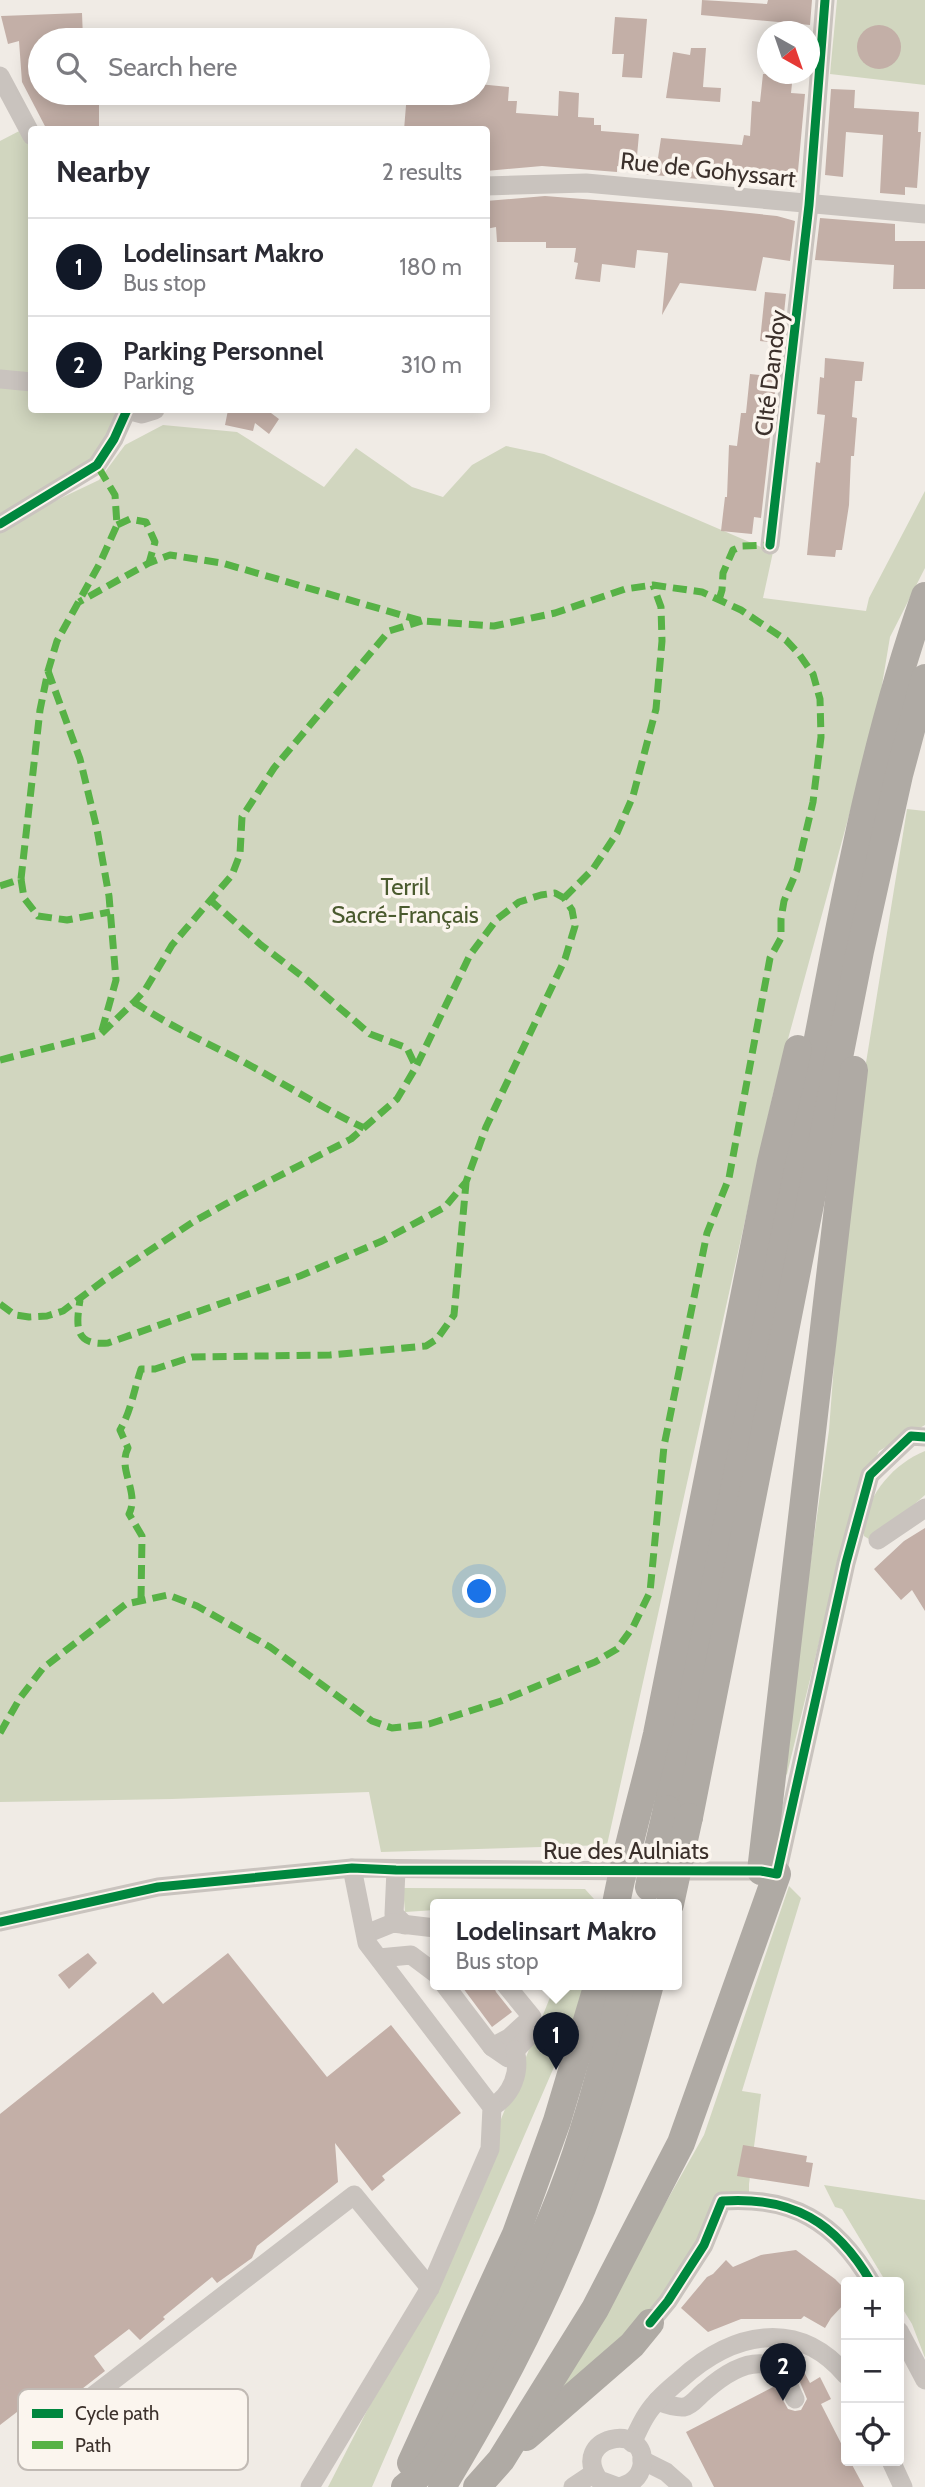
<!DOCTYPE html>
<html lang="en">
<head>
<meta charset="utf-8">
<style>
  body { margin:0; font-family:Cabin,sans-serif; background:#f7f7f7; color:#2b2b33 }
  .controls { position:absolute; right:21px; bottom:21px; display:grid; overflow:hidden; border-radius:7px; box-shadow:0 4px 18px #0003 }
  .controls button { width:63px; height:63px; display:grid; place-items:center; padding:0; border:0; border-bottom:2px solid #e1e1e2; background:#fff; color:#2b2b33; font:35px sans-serif }
  .compass { position:absolute; left:757px; top:21px; width:63px; height:63px; border-radius:50%; background:#fff; box-shadow:0 4px 18px #0003; rotate:140deg }
  .you { position:absolute; left:480px; top:1592px; width:24px; height:24px; margin:-18px; border:5px solid #fff; border-radius:50%; background:#1a73e8; box-shadow:0 0 0 10px #1a73e833 }
  .badge { display:grid; place-items:center; width:46px; height:46px; border-radius:50%; background:#111827; color:#fff; font-size:23px; font-weight:700 }
  .pin { position:absolute; translate:-50% -58px; filter:drop-shadow(0 2px 4px #0008) }
  .pin::after { content:''; position:absolute; top:37px; width:24px; height:21px; background:inherit; clip-path:polygon(0 0,100% 0,50% 100%) }
  .popup { position:absolute; left:430px; top:1899px; width:252px; height:91px; box-sizing:border-box; display:grid; place-content:center; border-radius:7px; background:#fff; filter:drop-shadow(0 2px 5px #0005); font-size:23px; white-space:nowrap; color:#7c7c81 }
  .popup b { font-size:26px; color:#2b2b33 }
  .popup::after { content:''; position:absolute; left:50%; top:100%; margin-left:-14px; border:14px solid transparent; border-top-color:#fff }
  .list { margin:0; padding:0; list-style:none }
  h2 { display:flex; justify-content:space-between; align-items:center; height:91px; margin:0; padding:0 28px; font-size:30px }
  h2 small { font-size:23px; font-weight:400; color:#7c7c81 }
  .list li { display:grid; grid-template-columns:46px 1fr auto; gap:21px; align-items:center; box-sizing:border-box; height:98px; padding:0 28px; border-top:2px solid #e1e1e2 }
  .list b { display:block; font-size:26px; white-space:nowrap }
  .list p { margin:0; font-size:23px; white-space:nowrap; color:#7c7c81 }
  .list em { font-size:23px; font-style:normal; color:#7c7c81 }
  .icon { flex:none; width:38px; height:38px; fill:none; stroke:currentColor; stroke-width:2; stroke-linecap:round; stroke-linejoin:round }
  .map { position:relative; flex:none; width:925px; height:2487px; overflow:hidden }
  .search { position:absolute; background:#fff; box-shadow:0 4px 18px #0003; left:28px; top:28px; width:462px; height:77px; display:flex; align-items:center; gap:18px; box-sizing:border-box; padding:0 24px; border-radius:38px; color:#7c7c81; font-size:26px }
  .panel { position:absolute; background:#fff; box-shadow:0 4px 18px #0003; left:28px; top:126px; width:462px; height:287px; border-radius:7px }
  .map>svg:first-child { display:block }
</style>
</head>
<body>
<div class="map">
<svg width="925" height="2487" viewBox="0 0 925 2487">
  <rect width="100%" height="100%" fill="#f0ebe5"/>
  <!-- green -->
  <g fill="#d1d6bf">
    <polygon points="837,0 925,0 925,85 830,74"/>
    <polygon points="27,127 32,136 32,410 121,410 127,425 38,509 99,480 125,445 163,425 237,432 324,487 356,448 412,487 443,497 472,465 506,446 544,454 773,552 763,598 866,611 869,598 925,491 925,568 890,637 878,709 773,1094 607,1845 381,1852 369,1792 172,1799 0,1802 0,141"/>
    <polygon points="907,809 925,811 925,1425 879,1451 850,1515 787,1774 780,1780 829,1430 849,1168"/>
    <path d="M925 1451V1495L872 1541 864 1536C862 1500 892 1464 925 1451Z"/>
    <polygon points="789,1886 801,1898 742,2091 761,2094 749,2184 749,2199 721,2201 632,2345 561,2388 704,2135"/>
    <polygon points="403,1888 585,1889 594,1899 594,1904 435,1904 435,1910 405,1912"/>
    <polygon points="542,1984 590,1984 372,2487 328,2487 374,2397 472,2191 551,1995"/>
    <polygon points="824,2185 925,2200 925,2358 912,2324 899,2303 899,2282 886,2282 842,2209 835,2207"/>
  </g>
  <!-- building -->
  <g fill="#c3afa7">
    <polygon points="702,0 767,4 768,0 812,0 810,25 701,15"/>
    <polygon points="82,13 83,39 40,40 40,93 99,93 99,129 47,130 22,82 19,41 8,44 1,16"/>
    <polygon points="615,17 647,19 642,78 622,77 624,54 612,54"/>
    <circle cx="879" cy="47" r="22"/>
    <polygon points="691,48 706,48 703,87 721,88 720,102 666,98 673,52 690,55"/>
    <polygon points="763,74 793,74 791,93 805,94 797,182 791,187 642,174 617,166 617,172 542,166 486,171 486,130 404,130 407,93 478,93 478,84 509,87 508,101 517,101 516,113 558,116 559,91 579,93 578,117 594,118 594,125 601,125 601,131 639,134 637,156 658,158 661,138 742,145 744,135 750,136 752,101 760,102"/>
    <polygon points="831,89 855,90 854,108 919,112 918,132 921,132 917,188 905,187 905,195 880,193 883,135 846,132 843,177 825,175"/>
    <polygon points="545,196 721,210 777,216 795,221 790,261 763,257 756,291 680,283 662,315 668,253 637,250 635,268 602,264 600,282 575,279 578,263 574,262 576,248 546,248 546,242 497,242 496,227 486,229 486,201"/>
    <polygon points="820,218 895,224 895,241 925,241 925,289 893,289 894,265 815,260"/>
    <polygon points="765,292 786,294 781,343 760,341"/>
    <polygon points="825,358 864,362 862,381 855,381 852,417 857,418 854,456 851,456 849,505 842,550 836,550 835,557 807,555 816,462 820,463 825,415 817,414 820,377 824,378"/>
    <polygon points="750,374 776,377 776,384 761,518 754,517 752,534 721,531 725,497 727,497 729,445 737,446 741,413 746,413"/>
    <polygon points="228,410 267,410 279,419 269,434 255,423 253,431 225,425"/>
    <polygon points="925,1528 925,1611 912,1590 901,1600 874,1569 904,1541"/>
    <polygon points="88,1953 97,1963 69,1989 58,1975"/>
    <polygon points="228,1953 327,2077 391,2025 461,2113 382,2176 385,2180 372,2191 335,2143 338,2182 257,2246 252,2258 217,2283 212,2277 163,2317 165,2319 140,2340 129,2329 94,2356 105,2371 51,2413 40,2400 33,2405 30,2402 0,2425 0,2114 153,1992 163,2004"/>
    <polygon points="460,1984 493,1984 496,1992 512,2012 492,2027"/>
    <polygon points="743,2145 807,2156 806,2162 813,2163 809,2187 737,2176"/>
    <polygon points="796,2250 835,2279 846,2290 846,2302 831,2318 825,2328 804,2316 801,2319 741,2319 708,2332 681,2308 707,2277 713,2274 726,2260 733,2267 761,2255"/>
    <polygon points="804,2372 810,2383 820,2377 831,2399 821,2404 846,2453 846,2461 850,2461 864,2487 714,2487 686,2432 775,2386 788,2409 795,2411 801,2410 807,2399 797,2375"/>
  </g>
  <g fill="none" stroke-linecap="round" stroke-linejoin="round">
    <!-- minor -->
    <g stroke="#c9c3be" stroke-width="19">
      <polyline points="0,76 32,136"/>
      <polyline points="486,186 586,183 925,214"/>
      <polyline points="0,379 32,382"/>
      <polyline points="127,410 142,414 155,410"/>
      <polyline points="0,524 97,465 114,439 127,410"/>
      <polyline points="770,545 809,205 825,0"/>
      <polyline points="878,1540 925,1508"/>
      <polyline points="396,1870 394,1914 405,1925"/>
      <polyline points="665,1871 761,1871 777,1874 846,1563 870,1475 911,1436 925,1437"/>
      <polyline points="0,1922 158,1887 352,1868 635,1871"/>
      <polyline points="366,1934 393,1923 435,1928"/>
      <polyline points="379,1958 411,1955 435,1973"/>
      <polyline points="444,1984 492,2047 509,2038 532,2017 505,1984"/>
      <polyline points="492,2047 508,2058 533,2032"/>
      <path d="M492 2107C512 2095 521 2072 515 2050"/>
      <path d="M650 2323 668 2301 704 2245 722 2201C792 2196 836 2222 871 2282"/>
      <polyline points="899,2331 925,2380"/>
      <path d="M657 2401C665 2404 675 2408 684 2407 693 2405 698 2396 705 2391 722 2376 750 2356 774 2367 784 2372 790 2389 795 2399"/>
      <polyline points="46,2432 354,2195 430,2288"/>
      <path d="M632 2443C637 2433 641 2423 647 2414 656 2400 669 2389 681 2379 732 2333 797 2317 846 2375"/>
      <polyline points="642,2460 666,2472 683,2487"/>
      <polyline points="891,2461 903,2487"/>
      <polyline points="310,2487 430,2288 490,2149 492,2107 367,1943 352,1868"/>
      <polyline points="573,2487 594,2473"/>
      <path d="M618 2487 599 2480C568 2437 648 2420 642 2465 640 2478 631 2484 619 2487"/>
    </g>
    <!-- highway -->
    <g stroke="#afaaa4" stroke-width="28">
      <path d="M667 1809C713 1574 759 1340 805 1105 839 934 867 760 925 596"/>
      <polyline points="689,1817 860,951 899,775 925,678"/>
      <polyline points="761,1871 854,1070"/>
      <path d="M616 1904C627 1846 644 1791 657 1734L771 1162 798 1049"/>
      <polyline points="526,2437 632,2345 650,2323"/>
      <polyline points="411,2463 516,2234 557,2121 598,1984"/>
      <path d="M405 2487C441 2461 461 2411 480 2372 509 2314 538 2254 562 2193 588 2126 605 2054 624 1984"/>
      <path d="M442 2487C496 2398 544 2306 582 2208 609 2135 630 2059 650 1984"/>
      <polyline points="477,2487 501,2460 595,2309 681,2143 777,1874"/>
    </g>
    <!-- highway-bridge -->
    <g stroke="#afaaa4" stroke-width="28">
      <polyline points="649,1887 667,1809"/>
      <polyline points="670,1904 689,1817"/>
    </g>
    <!-- quiet -->
    <g stroke="#57b246" stroke-width="7" stroke-dasharray="14 7" stroke-linecap="butt">
      <polyline points="117,525 130,519 146,522 155,542 149,563"/>
      <polyline points="719,600 722,590 723,573 733,550 742,546 770,545"/>
      <polyline points="48,671 80,759 97,829 109,896 116,980 101,1034"/>
      <polyline points="21,879 24,898 38,916 67,920 110,912"/>
      <polyline points="0,886 21,879 40,710 48,671 57,641 100,563 117,525 115,495 97,465"/>
      <polyline points="564,898 593,869 617,833 633,796 656,709 662,641 661,607 653,585"/>
      <polyline points="209,899 261,945 307,980 370,1034 407,1048 416,1067"/>
      <path d="M134 1002C168 1025 205 1042 242 1061 283 1083 322 1108 364 1128"/>
      <polyline points="0,1060 101,1034 134,1002 145,990 172,945 232,875 240,854 242,817 274,768 389,631 422,621"/>
      <path d="M0 1304 15 1315 29 1317 47 1316 63 1311 103 1281 193 1222 240 1196 351 1139 397 1099 416 1067 470 955 497 919 519 902 541 895 555 893 564 898 572 910 575 926 565 959 486 1127 466 1182 445 1207 382 1241 300 1276 108 1343C74 1346 76 1326 80 1300"/>
      <path d="M141 1600 142 1536 129 1514C140 1492 117 1470 128 1448L120 1430C131 1411 134 1390 141 1369H155L192 1357 330 1355 426 1346 437 1339 454 1315 466 1183"/>
      <polyline points="0,1733 20,1698 43,1668 126,1604 168,1595 197,1606 270,1647 372,1721 392,1728 429,1724 501,1701 595,1662 617,1649 633,1627 650,1592 664,1446 707,1233 729,1178 770,958 781,938 781,919 784,901 797,870 813,802 821,737 820,699 813,674 799,654 786,640 741,610 702,592 653,585 625,589 555,613 494,626 422,621 222,563 170,555 149,563 79,602"/>
    </g>
    <!-- cycleway casing -->
    <g stroke="#fbf5ee" stroke-width="13">
      <g id="cycleway">
        <polyline points="0,524 97,465 114,439 127,410"/>
        <polyline points="770,545 809,205 825,0"/>
        <polyline points="0,1922 158,1887 352,1868 396,1870 761,1871 777,1874 846,1563 870,1475 911,1436 925,1437"/>
        <path d="M650 2323 668 2301 704 2245 722 2201C792 2196 836 2222 871 2282"/>
      </g>
    </g>
    <!-- cycleway -->
    <use href="#cycleway" stroke="#00873e" stroke-width="9"/>
  </g>
  <g text-anchor="middle" stroke-width="7" stroke-linejoin="round" paint-order="stroke">
    <!-- street labels -->
    <g font-size="24" fill="#3b302b" stroke="#fbf5ee">
      <text transform="translate(708 170) rotate(6)" y="8">Rue de Gohyssart</text>
      <text transform="translate(771 373) rotate(-83)" y="8">CIté Dandoy</text>
      <text x="626" y="1859">Rue des Aulniats</text>
    </g>
    <!-- park labels -->
    <g font-size="24" fill="#4a5a2e" stroke="#fbf5ee">
      <text x="405" y="895">Terril<tspan x="405" dy="28">Sacré-Français</tspan></text>
    </g>
  </g>
  <!-- legend -->
  <rect x="18" y="2389" width="230" height="81" rx="10" fill="#fbf5ee" stroke="#c1bab4" stroke-width="2"/>
  <rect x="32" y="2409" width="31" height="9" fill="#00873e"/>
  <rect x="32" y="2441" width="31" height="8" fill="#57b246"/>
  <g font-size="19" fill="#3b302b">
    <text x="75" y="2420">Cycle path</text>
    <text x="75" y="2452">Path</text>
  </g>
</svg>
<div class="controls">
<button>+</button>
<button>−</button>
<button><svg class="icon" aria-label="locate" viewBox="0 0 24 24"><circle cx="12" cy="12" r="6"/><path d="M12 2v4M12 18v4M2 12h4M18 12h4"/></svg></button>
</div>
<svg class="compass" viewBox="-18 -18 36 36"><path d="M0-13l5 13h-10z" fill="#e53935"/><path d="M0 13l5-13h-10z" fill="#7c7c81"/></svg>
<div class="you"></div>
<div class="pin badge" style="left:556px;top:2070px">1</div>
<div class="popup"><b>Lodelinsart Makro</b>Bus stop</div>
<div class="pin badge" style="left:783px;top:2401px">2</div>
<div class="search"><svg class="icon" aria-label="search" viewBox="0 0 24 24"><circle cx="10" cy="10" r="6"/><path d="M15 15l6 6"/></svg>Search here</div>
<section class="panel">
<h2>Nearby<small>2 results</small></h2>
<ul class="list">
<li><span class="badge">1</span><div><b>Lodelinsart Makro</b><p>Bus stop</p></div><em>180 m</em></li>
<li><span class="badge">2</span><div><b>Parking Personnel</b><p>Parking</p></div><em>310 m</em></li>
</ul>
</section>
</div>
</body>
</html>
